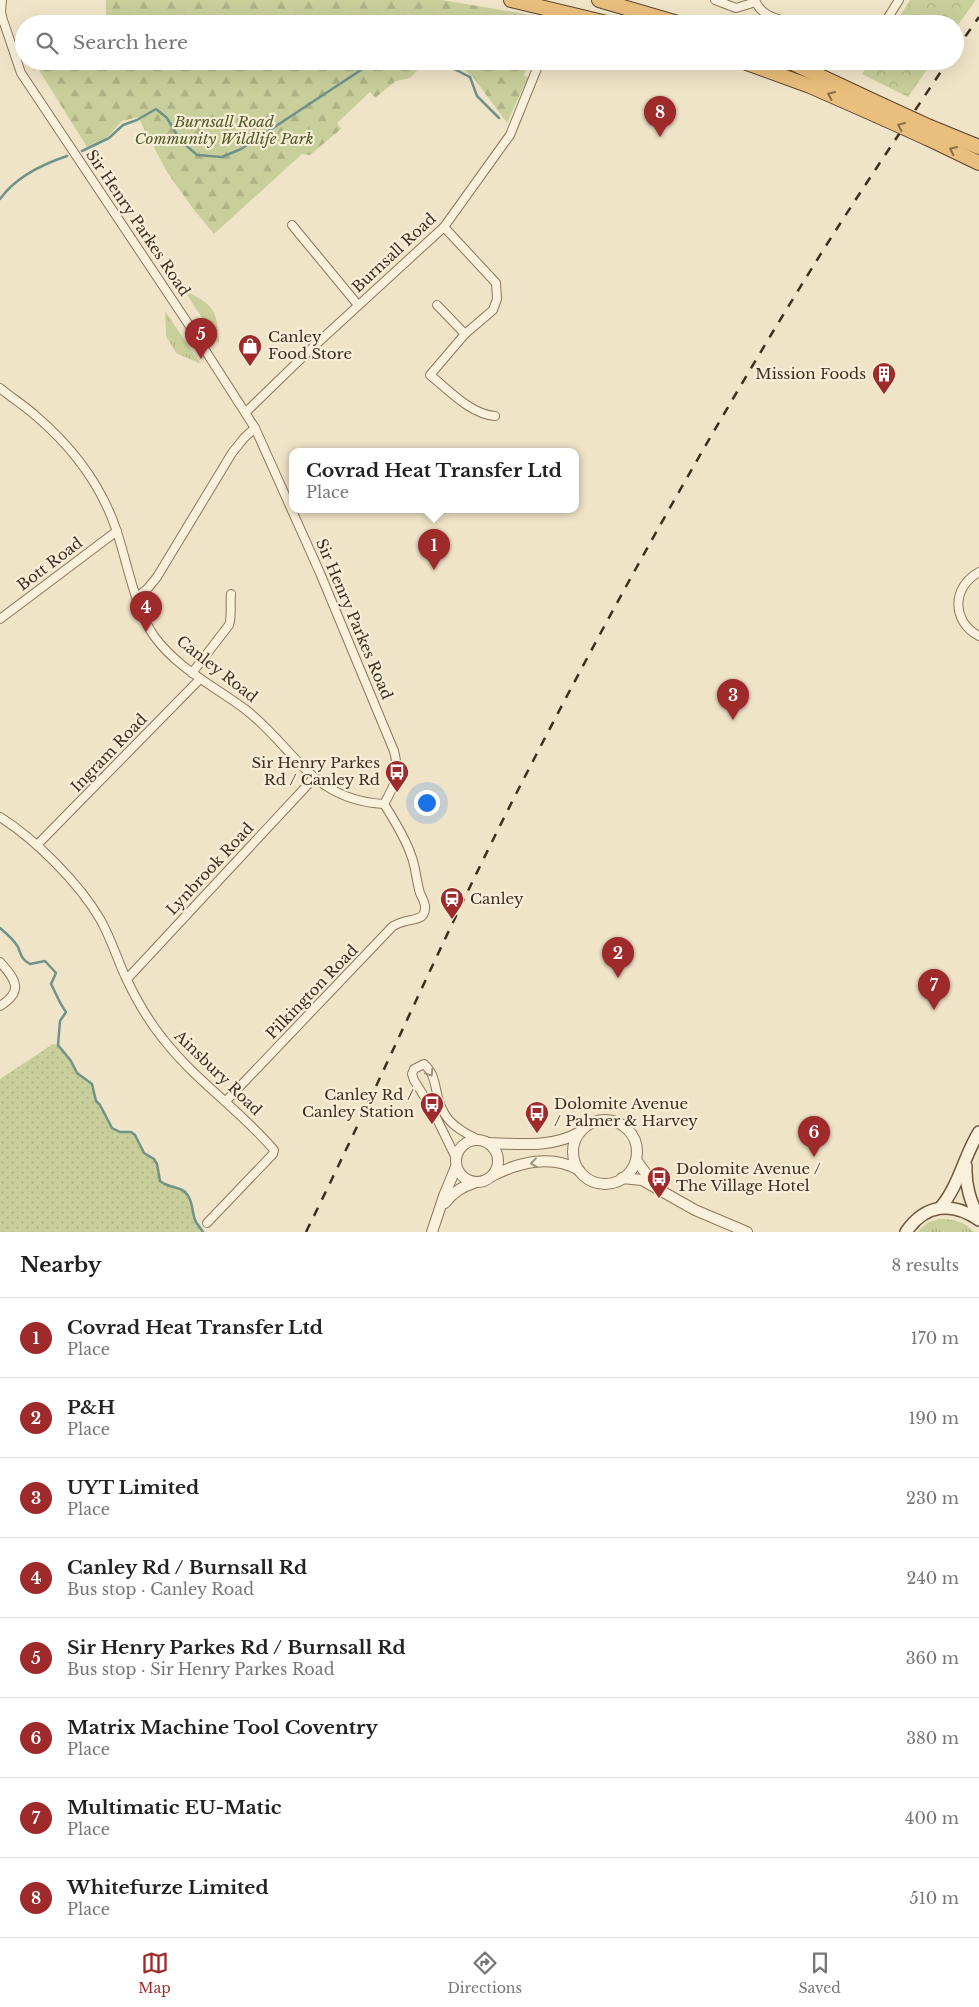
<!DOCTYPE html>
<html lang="en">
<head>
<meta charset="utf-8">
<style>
  body { margin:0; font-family:"Libre Baskerville",serif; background:#f2f2f2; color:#222 }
  .you { position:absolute; left:426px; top:802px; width:18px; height:18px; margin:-12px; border:4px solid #fff; border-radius:50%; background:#1a73e8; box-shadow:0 0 0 8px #1a73e833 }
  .badge { display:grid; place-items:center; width:32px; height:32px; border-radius:50%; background:#9e2a2b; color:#fff; font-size:16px; font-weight:700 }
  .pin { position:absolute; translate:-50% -41px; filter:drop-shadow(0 1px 2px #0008) }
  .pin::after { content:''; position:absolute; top:26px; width:18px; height:15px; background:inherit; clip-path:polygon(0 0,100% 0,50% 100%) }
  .popup { position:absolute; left:289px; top:448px; width:290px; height:65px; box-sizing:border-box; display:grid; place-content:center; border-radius:10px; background:#fff; filter:drop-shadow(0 1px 4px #0005); font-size:16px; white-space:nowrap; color:#767676 }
  .popup b { font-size:19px; color:#222 }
  .popup::after { content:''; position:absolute; left:50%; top:100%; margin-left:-10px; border:10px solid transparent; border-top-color:#fff }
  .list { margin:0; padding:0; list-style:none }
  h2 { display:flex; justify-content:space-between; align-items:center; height:65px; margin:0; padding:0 20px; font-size:21px }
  h2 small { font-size:16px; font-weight:400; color:#767676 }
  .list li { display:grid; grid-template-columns:32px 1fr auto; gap:15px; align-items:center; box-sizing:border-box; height:80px; padding:0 20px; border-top:1px solid #e0e0e0 }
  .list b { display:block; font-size:19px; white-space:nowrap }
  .list p { margin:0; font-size:16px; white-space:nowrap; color:#767676 }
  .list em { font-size:16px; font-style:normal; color:#767676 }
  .icon { flex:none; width:28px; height:28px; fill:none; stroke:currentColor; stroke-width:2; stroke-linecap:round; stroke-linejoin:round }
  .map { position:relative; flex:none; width:979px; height:1232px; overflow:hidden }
  .search { position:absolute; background:#fff; box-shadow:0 5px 20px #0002; left:15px; right:15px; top:15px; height:55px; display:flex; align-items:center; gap:12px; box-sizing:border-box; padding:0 18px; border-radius:28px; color:#767676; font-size:19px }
  .sheet { height:705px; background:#fff }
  nav { display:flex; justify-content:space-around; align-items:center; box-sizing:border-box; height:70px; border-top:1px solid #e0e0e0; background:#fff; font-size:14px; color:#767676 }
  nav a { display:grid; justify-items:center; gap:2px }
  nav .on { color:#9e2a2b }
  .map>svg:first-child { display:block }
</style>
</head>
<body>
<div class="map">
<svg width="979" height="1232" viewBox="0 0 979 1232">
  <defs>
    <pattern id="grass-tufts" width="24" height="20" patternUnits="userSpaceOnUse" patternTransform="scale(1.25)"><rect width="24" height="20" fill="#c9cf9b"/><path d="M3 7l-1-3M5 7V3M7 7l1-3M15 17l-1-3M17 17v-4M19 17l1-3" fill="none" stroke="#aeb285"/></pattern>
    <pattern id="forest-firs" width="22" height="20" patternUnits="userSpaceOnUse" patternTransform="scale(1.25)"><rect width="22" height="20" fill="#c9cf9b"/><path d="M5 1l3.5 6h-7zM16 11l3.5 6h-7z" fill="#aeb285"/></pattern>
    <pattern id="park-crowns" width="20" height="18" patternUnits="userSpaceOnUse" patternTransform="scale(1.25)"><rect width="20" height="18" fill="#c9cf9b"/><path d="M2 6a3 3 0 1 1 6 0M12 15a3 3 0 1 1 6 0" fill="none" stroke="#aeb285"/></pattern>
    <pattern id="garden-dots" width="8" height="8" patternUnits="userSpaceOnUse" patternTransform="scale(1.25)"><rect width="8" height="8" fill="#c9cf9b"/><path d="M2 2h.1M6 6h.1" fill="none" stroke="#aeb285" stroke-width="1.8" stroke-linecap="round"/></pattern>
  </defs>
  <rect width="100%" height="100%" fill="#f0e4c8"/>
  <!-- grass -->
  <g fill="url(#grass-tufts)">
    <path d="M184 290C215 306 217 309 219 344Z"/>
    <polygon points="165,311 200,363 199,363 176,353 166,336"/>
    <path d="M939 1219C953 1219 964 1221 974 1232H917L927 1223Z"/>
  </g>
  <!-- forest -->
  <g fill="url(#forest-firs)">
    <polygon points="106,0 442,0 537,16 536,24 106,24"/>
    <polygon points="50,61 427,61 410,78 396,81 375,98 370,92 337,123 341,129 310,155 302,154 214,234 194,210 167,172 138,117 122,121 107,137 87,147 37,67 42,63"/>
    <polygon points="433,61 528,61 524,76 528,77 507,123 473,77 459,65"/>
  </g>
  <!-- park -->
  <g fill="url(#park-crowns)">
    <polygon points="910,0 976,0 955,29 955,24 895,24"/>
    <polygon points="871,61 933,61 908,97 862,74"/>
  </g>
  <!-- garden -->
  <path fill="url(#garden-dots)" d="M53 1044 58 1045 71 1061 77 1073 92 1084 96 1101 100 1105 112 1128 120 1132H131L135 1135 144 1153 154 1159 157 1164 161 1181C168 1188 179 1186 186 1192 194 1202 191 1212 196 1222 198 1225 201 1229 203 1232H0V1079Z"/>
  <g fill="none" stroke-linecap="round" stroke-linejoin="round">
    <!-- stream -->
    <g stroke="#6f938a" stroke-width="2.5">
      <path d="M82 151 109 138 123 125 137 120 156 109 167 118 180 140 197 155 222 157 241 149 364 68C390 61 422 58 449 67 456 69 463 74 470 77L477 96 499 118"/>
      <path d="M0 199C15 178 43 164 67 156"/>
      <path d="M0 928C6 933 14 940 18 947 21 955 22 960 30 964L45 961 56 973 51 984C57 995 59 1003 66 1012L60 1021 58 1045 71 1061 77 1073 92 1084 96 1101 100 1105 112 1128 120 1132H131L135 1135 144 1153 154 1159 157 1164 160 1181C168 1188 179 1186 185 1192 194 1201 191 1212 196 1222 198 1225 201 1229 203 1232"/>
    </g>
    <!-- minor casing -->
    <g stroke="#8d765c" stroke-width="10">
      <g id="minor">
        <path d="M2 0 1 12 3 20 21 73 187 322 255 428 320 573 394 751C400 774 396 783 384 804"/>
        <path d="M715 0 736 8 756 2C762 17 779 19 793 24"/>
        <polyline points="553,24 556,10"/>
        <polyline points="884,24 899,0"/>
        <polyline points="292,225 358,305"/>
        <path d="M444 227 496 283 497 299 493 310 465 334 430 375C449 390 470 414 495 416"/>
        <polyline points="437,305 465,334"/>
        <path d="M0 388C12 398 25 406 36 416 71 446 101 485 116 529 127 561 135 609 154 636 177 668 214 686 245 709 295 748 311 800 384 804"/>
        <polyline points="246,412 312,348 444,227 510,135 540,61"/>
        <path d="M979 572C952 587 951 621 979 636"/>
        <polyline points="137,597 148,588 157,577 232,453 244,438 255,428"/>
        <polyline points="0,619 117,531"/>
        <path d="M192 673 229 625C232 618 230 604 231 594"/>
        <path d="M0 817C35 839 79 883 100 919 111 938 117 959 126 978 136 999 149 1022 164 1040 196 1081 240 1110 274 1150L273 1154 207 1223"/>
        <polyline points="37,845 200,679"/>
        <path d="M0 962C16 980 24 991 0 1006"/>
        <polyline points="127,979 314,778"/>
        <path d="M226 1101 392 927C402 919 419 921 423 915 428 907 423 900 420 893 416 880 416 867 411 855 405 837 394 820 384 804"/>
        <path d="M456 1158 433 1111 414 1080 412 1074 414 1069 424 1064C432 1071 434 1079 436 1089 441 1117 452 1127 477 1139"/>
      </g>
    </g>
    <!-- tertiary casing -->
    <g stroke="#8d765c" stroke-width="12">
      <g id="tertiary">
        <circle cx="605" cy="1152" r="32"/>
        <circle cx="477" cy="1161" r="21"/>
        <path d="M489 1143C519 1144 553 1148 580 1132"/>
        <polyline points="636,1160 653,1183"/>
        <path d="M492 1176C519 1162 552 1154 579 1170"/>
        <polyline points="622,1178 642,1180 695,1210 747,1232"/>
        <path d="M445 1203C453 1192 462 1187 476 1182"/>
        <polyline points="432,1232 444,1196 456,1167"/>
      </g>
    </g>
    <!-- secondary casing -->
    <g stroke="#6f573f" stroke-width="14">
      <g id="secondary">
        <path d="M966 1166C965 1186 971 1202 979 1219"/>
        <path d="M940 1208C959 1186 964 1156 979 1132"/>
        <path d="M906 1232C925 1204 952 1201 979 1220"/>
      </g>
    </g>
    <!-- trunk casing -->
    <g stroke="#5b4430" stroke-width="16">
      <g id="trunk">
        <polyline points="511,0 611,24"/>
        <polyline points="599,0 681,24"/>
        <polyline points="741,61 810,86 876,115"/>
        <polyline points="788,61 882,105"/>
        <polyline points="930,127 979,147"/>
        <polyline points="927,138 979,163"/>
      </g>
    </g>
    <!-- minor -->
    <use href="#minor" stroke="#faf1dc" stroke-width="8"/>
    <!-- tertiary -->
    <use href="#tertiary" stroke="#faf1dc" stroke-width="10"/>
    <!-- secondary -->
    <use href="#secondary" stroke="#faf1dc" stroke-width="11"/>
    <!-- trunk -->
    <use href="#trunk" stroke="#eabe7c" stroke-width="14"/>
    <!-- rail -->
    <g stroke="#3d2e20" stroke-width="2.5" stroke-dasharray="9 9" stroke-linecap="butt">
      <polyline points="955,51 979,17"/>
      <path d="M306 1232C378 1087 442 939 515 796 610 610 712 428 822 252 863 187 906 124 948 61"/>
    </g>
    <!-- trunk-bridge casing -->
    <g stroke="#5b4430" stroke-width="16" stroke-linecap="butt">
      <g id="trunk-bridge">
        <polyline points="882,105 930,127"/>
        <polyline points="876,115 927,138"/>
      </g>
    </g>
    <!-- trunk-bridge -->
    <use href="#trunk-bridge" stroke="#eabe7c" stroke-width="14"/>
  </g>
  <!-- one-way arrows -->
  <defs><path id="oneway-chevron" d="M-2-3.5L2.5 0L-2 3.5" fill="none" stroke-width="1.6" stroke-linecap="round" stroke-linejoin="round" transform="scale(1.25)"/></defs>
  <g stroke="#8b6f49">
    <use href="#oneway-chevron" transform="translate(831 95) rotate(-156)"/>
    <use href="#oneway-chevron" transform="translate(901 126) rotate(-156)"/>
    <use href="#oneway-chevron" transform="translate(953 150) rotate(-155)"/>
  </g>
  <g stroke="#9c907e">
    <use href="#oneway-chevron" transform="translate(430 1073) rotate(58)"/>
    <use href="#oneway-chevron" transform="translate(534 1163) rotate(173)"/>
  </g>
  <!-- icons -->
  <defs>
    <g id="shop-pin" transform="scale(1.25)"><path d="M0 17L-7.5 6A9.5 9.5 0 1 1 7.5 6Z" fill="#9e2a2b" stroke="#f7eed8"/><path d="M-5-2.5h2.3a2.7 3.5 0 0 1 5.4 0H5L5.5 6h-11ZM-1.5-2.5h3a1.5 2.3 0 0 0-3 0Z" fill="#fff"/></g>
    <g id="building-pin" transform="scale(1.25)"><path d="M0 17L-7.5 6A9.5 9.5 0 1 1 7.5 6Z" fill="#9e2a2b" stroke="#f7eed8"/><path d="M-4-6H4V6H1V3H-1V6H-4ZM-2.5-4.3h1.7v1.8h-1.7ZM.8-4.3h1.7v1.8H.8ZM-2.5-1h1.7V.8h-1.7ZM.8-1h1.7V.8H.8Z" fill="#fff"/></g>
    <g id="bus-pin" transform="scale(1.25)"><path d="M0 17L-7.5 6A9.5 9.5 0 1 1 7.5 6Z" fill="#9e2a2b" stroke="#f7eed8"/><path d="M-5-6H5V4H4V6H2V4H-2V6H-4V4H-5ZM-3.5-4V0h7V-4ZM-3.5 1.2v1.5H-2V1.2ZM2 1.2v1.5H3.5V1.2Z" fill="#fff"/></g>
    <g id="station-pin" transform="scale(1.25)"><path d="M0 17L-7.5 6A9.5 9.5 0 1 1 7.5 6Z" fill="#9e2a2b" stroke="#f7eed8"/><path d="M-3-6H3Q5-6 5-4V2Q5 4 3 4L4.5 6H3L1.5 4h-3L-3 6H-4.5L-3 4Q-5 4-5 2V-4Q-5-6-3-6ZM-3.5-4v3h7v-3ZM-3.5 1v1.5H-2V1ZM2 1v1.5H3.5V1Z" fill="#fff"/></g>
  </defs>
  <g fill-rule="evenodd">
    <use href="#shop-pin" x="250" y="346"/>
    <use href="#building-pin" x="884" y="374"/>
    <use href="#bus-pin" x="397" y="772"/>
    <use href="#station-pin" x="452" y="899"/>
    <use href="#bus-pin" x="432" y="1104"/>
    <use href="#bus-pin" x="537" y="1113"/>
    <use href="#bus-pin" x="659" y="1178"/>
  </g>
  <g text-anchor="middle" stroke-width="4.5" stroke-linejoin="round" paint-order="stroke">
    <!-- park labels -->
    <g font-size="15" font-style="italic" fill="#4d5a26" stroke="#f7eed8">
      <text x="224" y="127">Burnsall Road<tspan x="224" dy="17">Community Wildlife Park</tspan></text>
    </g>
    <!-- street labels -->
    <g font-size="15" fill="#3d2e20" stroke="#f7eed8">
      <text transform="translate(138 223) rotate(56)" y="5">Sir Henry Parkes Road</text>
      <text transform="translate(394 253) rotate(-43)" y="5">Burnsall Road</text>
      <text transform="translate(50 564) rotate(-37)" y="5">Bott Road</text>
      <text transform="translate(354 619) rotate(67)" y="5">Sir Henry Parkes Road</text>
      <text transform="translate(217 669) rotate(38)" y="5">Canley Road</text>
      <text transform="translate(109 753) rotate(-46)" y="5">Ingram Road</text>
      <text transform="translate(210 869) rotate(-47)" y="5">Lynbrook Road</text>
      <text transform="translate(312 992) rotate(-46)" y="5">Pilkington Road</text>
      <text transform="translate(218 1073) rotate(44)" y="5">Ainsbury Road</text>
    </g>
    <!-- poi labels -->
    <g font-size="15" fill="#3d2e20" stroke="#f7eed8" text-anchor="start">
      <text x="268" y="342">Canley<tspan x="268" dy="17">Food Store</tspan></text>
      <text x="866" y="379" text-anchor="end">Mission Foods</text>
      <text x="380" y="768" text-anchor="end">Sir Henry Parkes<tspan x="380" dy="17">Rd / Canley Rd</tspan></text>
      <text x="470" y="904">Canley</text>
      <text x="414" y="1100" text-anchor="end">Canley Rd /<tspan x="414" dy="17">Canley Station</tspan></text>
      <text x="554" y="1109">Dolomite Avenue<tspan x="554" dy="17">/ Palmer &amp; Harvey</tspan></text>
      <text x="676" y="1174">Dolomite Avenue /<tspan x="676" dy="17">The Village Hotel</tspan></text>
    </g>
  </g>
</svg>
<div class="you"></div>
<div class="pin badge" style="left:434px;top:570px">1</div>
<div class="popup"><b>Covrad Heat Transfer Ltd</b>Place</div>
<div class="pin badge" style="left:618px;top:978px">2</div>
<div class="pin badge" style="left:733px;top:720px">3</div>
<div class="pin badge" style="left:146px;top:632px">4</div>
<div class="pin badge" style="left:201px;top:359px">5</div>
<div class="pin badge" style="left:814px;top:1157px">6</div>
<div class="pin badge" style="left:934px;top:1010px">7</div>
<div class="pin badge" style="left:660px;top:137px">8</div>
<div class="search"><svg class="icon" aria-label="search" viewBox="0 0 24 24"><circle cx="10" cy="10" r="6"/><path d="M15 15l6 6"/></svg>Search here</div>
</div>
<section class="sheet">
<h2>Nearby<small>8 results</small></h2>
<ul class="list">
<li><span class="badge">1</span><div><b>Covrad Heat Transfer Ltd</b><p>Place</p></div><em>170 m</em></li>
<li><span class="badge">2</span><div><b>P&amp;H</b><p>Place</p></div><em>190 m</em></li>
<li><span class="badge">3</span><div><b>UYT Limited</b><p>Place</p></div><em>230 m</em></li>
<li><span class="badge">4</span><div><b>Canley Rd / Burnsall Rd</b><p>Bus stop · Canley Road</p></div><em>240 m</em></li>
<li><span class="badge">5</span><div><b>Sir Henry Parkes Rd / Burnsall Rd</b><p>Bus stop · Sir Henry Parkes Road</p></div><em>360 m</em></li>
<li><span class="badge">6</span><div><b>Matrix Machine Tool Coventry</b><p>Place</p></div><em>380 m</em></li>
<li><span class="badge">7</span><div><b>Multimatic EU-Matic</b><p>Place</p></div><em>400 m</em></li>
<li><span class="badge">8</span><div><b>Whitefurze Limited</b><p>Place</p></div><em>510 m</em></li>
</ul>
</section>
<nav>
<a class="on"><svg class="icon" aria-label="map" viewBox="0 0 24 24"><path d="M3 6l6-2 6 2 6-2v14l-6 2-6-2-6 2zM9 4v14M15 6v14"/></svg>Map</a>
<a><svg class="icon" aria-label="directions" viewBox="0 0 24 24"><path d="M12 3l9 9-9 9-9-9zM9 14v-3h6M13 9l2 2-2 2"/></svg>Directions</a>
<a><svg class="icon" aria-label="saved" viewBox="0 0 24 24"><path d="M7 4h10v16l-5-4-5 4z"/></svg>Saved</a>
</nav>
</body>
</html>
